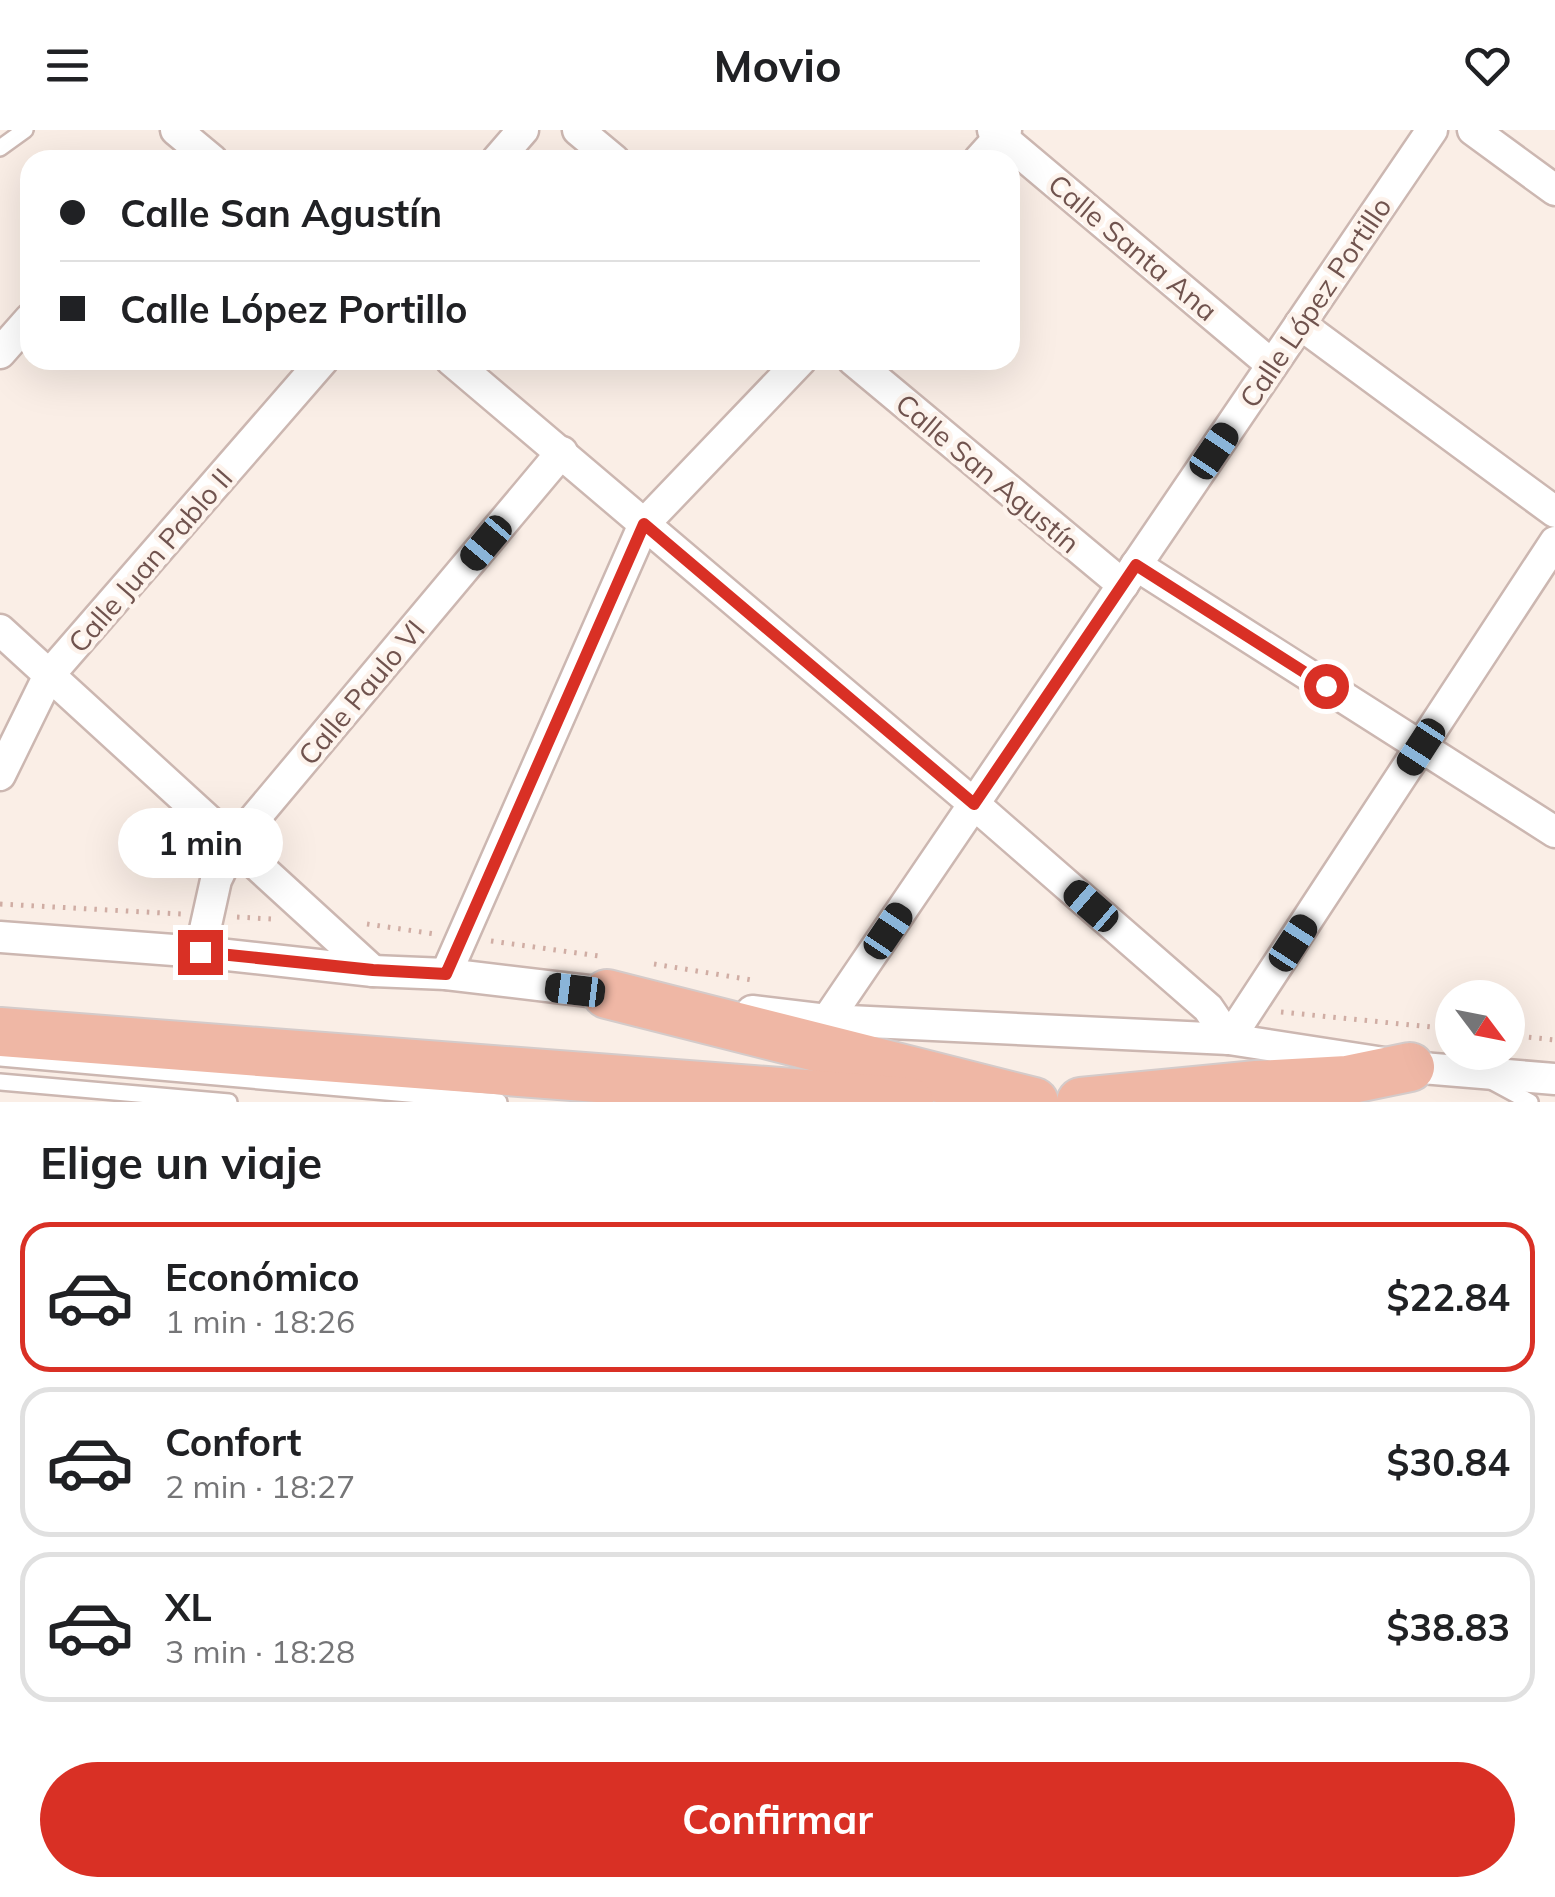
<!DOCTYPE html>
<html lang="es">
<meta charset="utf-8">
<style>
body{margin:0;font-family:Mulish,sans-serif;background:#f6f6f6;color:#202124;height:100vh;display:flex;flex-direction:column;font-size:38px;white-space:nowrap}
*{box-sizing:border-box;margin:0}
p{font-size:32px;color:#757577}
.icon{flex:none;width:55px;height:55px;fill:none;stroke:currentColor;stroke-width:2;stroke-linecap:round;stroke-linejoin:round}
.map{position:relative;height:972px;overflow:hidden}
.details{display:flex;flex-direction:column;background:#fff;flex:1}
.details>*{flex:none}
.top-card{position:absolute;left:20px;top:20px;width:1000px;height:220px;border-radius:30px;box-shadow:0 10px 40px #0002;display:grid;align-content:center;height:220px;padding:0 40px;background:#fff}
.needle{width:65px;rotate:122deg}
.tools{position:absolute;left:1435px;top:850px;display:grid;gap:20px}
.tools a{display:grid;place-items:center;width:90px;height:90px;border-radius:50%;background:#fff;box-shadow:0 10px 40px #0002;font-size:50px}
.end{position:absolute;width:45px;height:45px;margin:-22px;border:12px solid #d93025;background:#fff;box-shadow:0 0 0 5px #fff}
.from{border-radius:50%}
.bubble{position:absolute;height:70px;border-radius:35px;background:#fff;box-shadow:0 10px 40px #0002;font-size:32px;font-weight:700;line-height:70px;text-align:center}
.car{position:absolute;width:30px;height:60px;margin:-30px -15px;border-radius:12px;box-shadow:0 0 8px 2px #0007;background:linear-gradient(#222 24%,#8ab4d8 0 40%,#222 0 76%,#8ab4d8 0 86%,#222 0)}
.top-card b{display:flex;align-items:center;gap:35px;height:95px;font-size:38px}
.top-card b+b{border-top:2px solid #e0e0e0}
.top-card i{width:25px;height:25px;background:#202124}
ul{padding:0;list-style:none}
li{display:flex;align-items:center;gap:30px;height:150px;margin:0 20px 15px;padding:0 20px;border:5px solid #e0e0e0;border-radius:30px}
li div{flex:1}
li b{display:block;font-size:38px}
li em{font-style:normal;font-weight:700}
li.current{border-color:#d93025}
li>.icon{width:90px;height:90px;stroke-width:1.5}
h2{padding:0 40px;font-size:45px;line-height:120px}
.cta{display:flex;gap:20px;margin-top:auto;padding:20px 40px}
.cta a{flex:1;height:115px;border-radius:60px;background:#d93025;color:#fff;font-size:40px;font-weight:700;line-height:115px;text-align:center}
header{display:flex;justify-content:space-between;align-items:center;height:130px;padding:0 40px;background:#fff;font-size:45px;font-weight:700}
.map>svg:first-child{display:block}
</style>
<header><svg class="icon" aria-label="menu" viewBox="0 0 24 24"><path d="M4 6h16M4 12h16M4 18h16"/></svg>Movio<svg class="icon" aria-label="heart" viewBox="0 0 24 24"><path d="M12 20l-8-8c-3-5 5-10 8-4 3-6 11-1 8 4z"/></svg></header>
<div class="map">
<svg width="1555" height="972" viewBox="0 0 1555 972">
<rect width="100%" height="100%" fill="#faeee6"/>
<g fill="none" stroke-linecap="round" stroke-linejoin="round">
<g stroke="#ccb7b1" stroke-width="20">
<g id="service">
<path d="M0,18L25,0"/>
<path d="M0,928L499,972"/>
<path d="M1489,950L1530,972"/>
<path d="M0,952L229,972"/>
</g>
</g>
<g stroke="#ccb7b1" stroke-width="35">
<g id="minor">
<path d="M176,0L212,30"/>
<path d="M578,0L614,30"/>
<path d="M993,0L1272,235"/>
<path d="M1473,0L1555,60"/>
<path d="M497,30L523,0"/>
<path d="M979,30L1006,0"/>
<path d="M1300,194L1555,382"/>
<path d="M0,223L30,189"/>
<path d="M451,230L974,674L1208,878L1229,909L1555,412"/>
<path d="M853,230L1123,455"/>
<path d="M1136,435L1555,702"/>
<path d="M0,500L373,841"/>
<path d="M0,645L49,545L323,230"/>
<path d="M0,807L200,822L373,841L446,844L622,865"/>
<path d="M200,822L216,750L234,713L562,322"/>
<path d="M446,844L644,394L801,230"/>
<path d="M752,881L827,890L1229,909L1410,937L1555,949"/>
<path d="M827,890L1432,0"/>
</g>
</g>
<g stroke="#d4cbca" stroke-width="52">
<g id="trunk">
<path d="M607,864L1034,972"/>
<path d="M0,902L909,972"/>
<path d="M1081,972L1257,955L1347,950L1410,937"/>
</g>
</g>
<g stroke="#d0ada4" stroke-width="5" stroke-dasharray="2.5 8" stroke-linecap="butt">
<path d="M0,774L181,784"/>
<path d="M237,787L271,789"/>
<path d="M367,794L435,804"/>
<path d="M491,811L599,826"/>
<path d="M654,834L752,850"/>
<path d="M1281,882L1452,899"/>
<path d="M1508,905L1555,910"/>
</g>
<use href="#service" stroke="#fff" stroke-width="15"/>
<use href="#minor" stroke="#fff" stroke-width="30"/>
<use href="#trunk" stroke="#efb7a5" stroke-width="48"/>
</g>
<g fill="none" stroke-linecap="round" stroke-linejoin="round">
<path stroke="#d93025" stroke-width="12" d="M200,822L373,840L446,844L644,394L974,674L1136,435L1326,556"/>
</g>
<g text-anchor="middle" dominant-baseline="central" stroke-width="9" stroke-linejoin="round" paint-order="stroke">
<g font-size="28" fill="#70534e" stroke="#fdf3ec">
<text transform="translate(1133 117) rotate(40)">Calle Santa Ana</text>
<text transform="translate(1315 172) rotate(-56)">Calle López Portillo</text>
<text transform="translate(988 343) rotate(40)">Calle San Agustín</text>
<text transform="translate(150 430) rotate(-49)">Calle Juan Pablo II</text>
<text transform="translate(361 562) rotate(-50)">Calle Paulo VI</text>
</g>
</g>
</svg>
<div class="tools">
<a><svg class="needle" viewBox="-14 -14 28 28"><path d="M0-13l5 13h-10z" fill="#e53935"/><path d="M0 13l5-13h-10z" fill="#757577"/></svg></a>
</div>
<i class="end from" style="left:1326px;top:556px"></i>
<i class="end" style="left:200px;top:822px"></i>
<div class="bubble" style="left:118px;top:678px;width:165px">1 min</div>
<i class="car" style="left:1214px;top:321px;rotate:34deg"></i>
<i class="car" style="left:486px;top:413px;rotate:220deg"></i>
<i class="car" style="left:1421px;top:617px;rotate:213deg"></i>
<i class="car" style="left:1091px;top:776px;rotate:311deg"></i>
<i class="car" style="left:888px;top:801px;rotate:34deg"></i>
<i class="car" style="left:1293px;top:813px;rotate:33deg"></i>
<i class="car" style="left:575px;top:860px;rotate:277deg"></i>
<div class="top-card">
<b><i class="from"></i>Calle San Agustín</b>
<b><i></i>Calle López Portillo</b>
</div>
</div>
<section class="details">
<h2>Elige un viaje</h2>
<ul>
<li class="current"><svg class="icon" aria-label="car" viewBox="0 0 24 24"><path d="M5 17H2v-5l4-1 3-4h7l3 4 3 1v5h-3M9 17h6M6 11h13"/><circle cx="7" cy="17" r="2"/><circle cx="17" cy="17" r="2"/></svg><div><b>Económico</b><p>1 min · 18:26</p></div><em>$22.84</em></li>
<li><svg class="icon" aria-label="car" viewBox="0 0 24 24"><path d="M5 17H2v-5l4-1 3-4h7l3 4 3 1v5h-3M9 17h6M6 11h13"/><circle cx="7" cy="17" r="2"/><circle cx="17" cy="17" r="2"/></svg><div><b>Confort</b><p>2 min · 18:27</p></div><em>$30.84</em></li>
<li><svg class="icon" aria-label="car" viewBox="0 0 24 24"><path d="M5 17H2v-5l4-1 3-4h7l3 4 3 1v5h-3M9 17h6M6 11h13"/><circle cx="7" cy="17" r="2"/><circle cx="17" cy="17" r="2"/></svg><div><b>XL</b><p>3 min · 18:28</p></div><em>$38.83</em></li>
</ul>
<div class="cta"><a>Confirmar</a></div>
</section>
